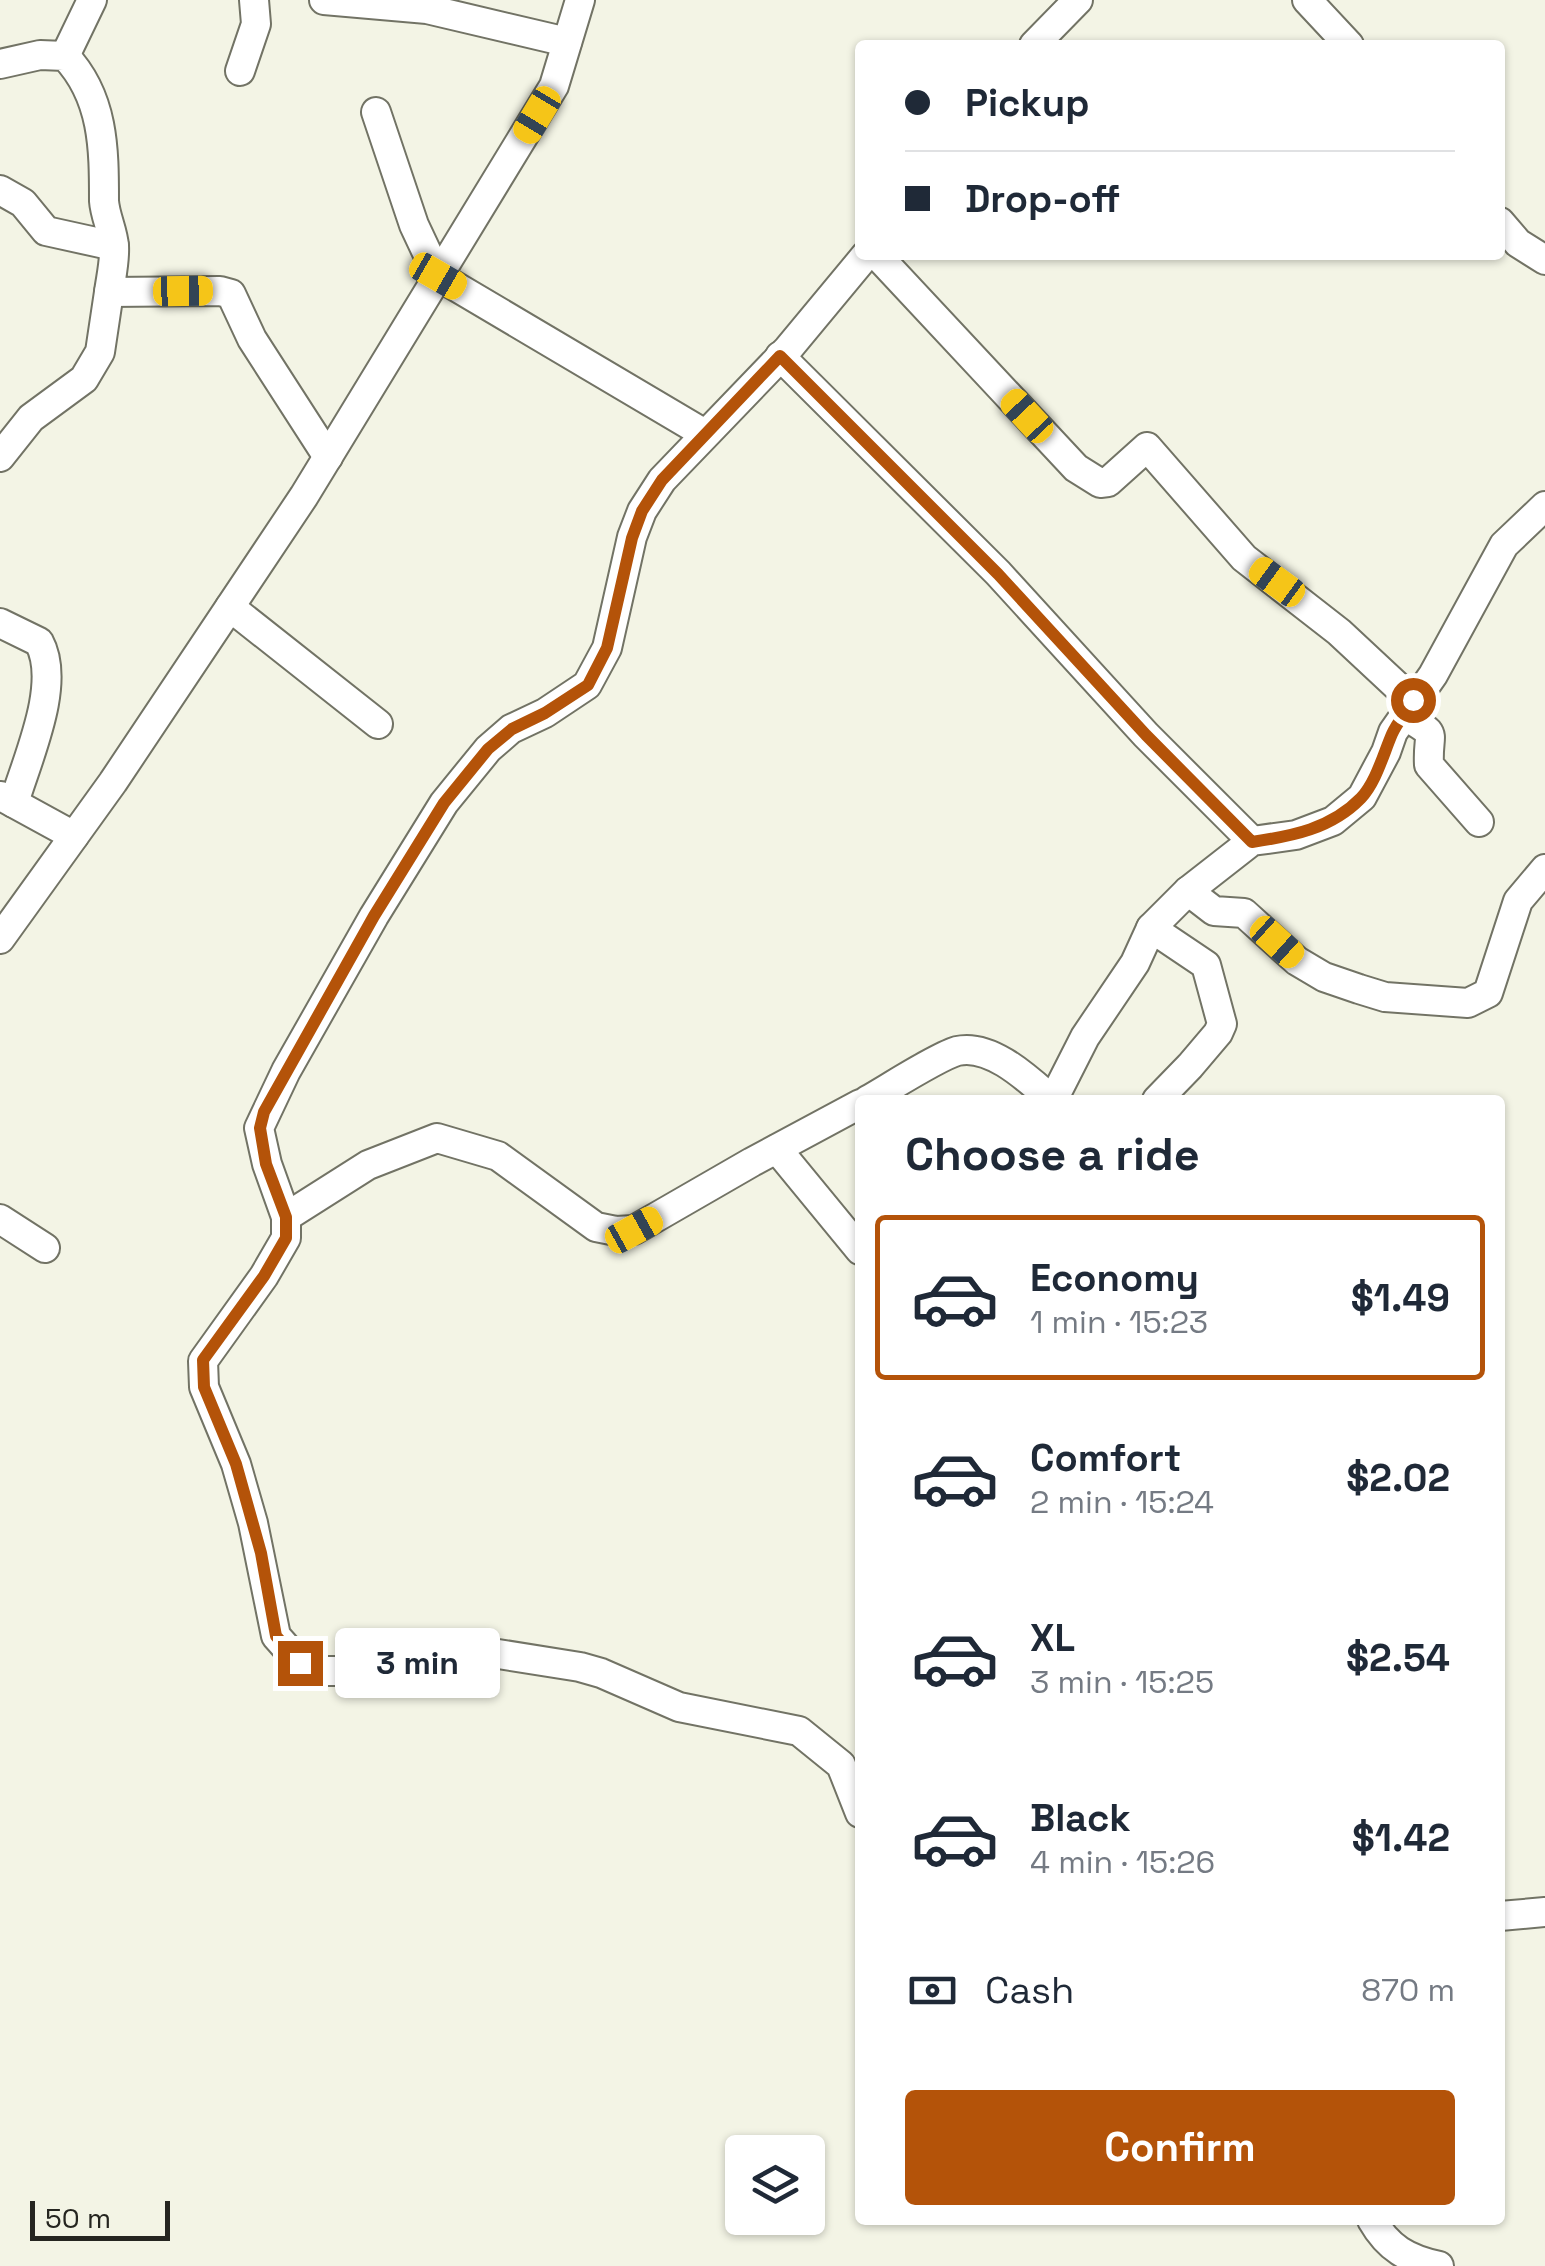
<!DOCTYPE html>
<meta charset="utf-8">
<style>
body{margin:0;font-family:"Space Grotesk",sans-serif;background:#f2f2f3;color:#1f2937;height:100vh;display:flex;flex-direction:column;font-size:38px;white-space:nowrap}
*{box-sizing:border-box;margin:0}
p{font-size:32px;color:#747a83}
.icon{flex:none;width:55px;height:55px;fill:none;stroke:currentColor;stroke-width:2;stroke-linecap:round;stroke-linejoin:round}
.map{position:relative;flex:1;overflow:hidden}
.panel{position:absolute;left:855px;top:1095px;width:650px;height:1130px;display:flex;flex-direction:column;background:#fff;border-radius:10px;box-shadow:0 2px 8px #0004}
.panel>*{flex:none}
.banner{position:absolute;left:855px;top:40px;width:650px;height:220px;border-radius:10px;box-shadow:0 2px 8px #0004;display:grid;align-content:center;height:220px;padding:0 50px;background:#fff}
.fabs{position:absolute;left:725px;top:2135px;display:grid;gap:20px}
.fabs a{display:grid;place-items:center;width:100px;height:100px;border-radius:10px;background:#fff;box-shadow:0 2px 8px #0004;font-size:50px}
.scale{position:absolute;left:30px;bottom:25px;width:140px;box-sizing:border-box;padding-left:10px;border:5px solid #252520;border-top:0;font-size:28px;line-height:35px;white-space:nowrap;color:#252520;-webkit-text-stroke:8px #f3f4e5;paint-order:stroke}
.end{position:absolute;width:45px;height:45px;margin:-22px;border:12px solid #b45309;background:#fff;box-shadow:0 0 0 5px #fff}
.from{border-radius:50%}
.bubble{position:absolute;height:70px;border-radius:10px;background:#fff;box-shadow:0 2px 8px #0004;font-size:32px;font-weight:700;line-height:70px;text-align:center}
.car{position:absolute;width:30px;height:60px;margin:-30px -15px;border-radius:12px;box-shadow:0 0 8px 2px #0007;background:linear-gradient(#f5c518 24%,#345 0 40%,#f5c518 0 76%,#345 0 86%,#f5c518 0)}
.banner b{display:flex;align-items:center;gap:35px;height:95px;font-size:38px}
.banner b+b{border-top:2px solid #e0e1e3}
.banner i{width:25px;height:25px;background:#1f2937}
ul{padding:0;list-style:none}
li{display:flex;align-items:center;gap:30px;height:165px;margin:0 20px 15px;padding:0 30px;border:5px solid transparent;border-radius:10px}
li div{flex:1}
li b{display:block;font-size:38px}
li em{font-style:normal;font-weight:700}
li.active{border-color:#b45309}
li>.icon{width:90px;height:90px;stroke-width:1.5}
h2{padding:0 50px;font-size:45px;line-height:120px}
.pay{display:flex;align-items:center;gap:25px;height:110px;padding:0 50px;font-size:38px}
.pay p{margin-inline-start:auto}
.action{display:flex;gap:20px;margin-top:auto;padding:20px 50px}
.action a{flex:1;height:115px;border-radius:10px;background:#b45309;color:#fff;font-size:40px;font-weight:700;line-height:115px;text-align:center}
.map>svg:first-child{display:block}
</style>
<div class="map">
<svg width="1545" height="2266" viewBox="0 0 1545 2266">
<rect width="100%" height="100%" fill="#f3f4e5"/>
<g fill="none" stroke-linecap="round" stroke-linejoin="round">
<g stroke="#727365" stroke-width="32">
<g id="minor">
<path d="M324,0L427,9L567,42"/>
<path d="M1307,0L1349,45"/>
<path d="M1034,45L1078,0"/>
<path d="M65,56L92,0"/>
<path d="M0,64L40,55L65,56C104,97 104,149 104,201C105,216 113,231 114,246C115,261 111,277 109,292L220,291L231,294L252,339L328,457"/>
<path d="M240,71L256,24L254,0"/>
<path d="M376,112L414,225L438,276L705,434"/>
<path d="M0,190L23,203L46,231L114,246"/>
<path d="M1500,222L1518,243L1545,260"/>
<path d="M877,255L1076,468L1100,483L1108,482L1147,447L1244,558L1339,632L1413,701"/>
<path d="M780,356L998,573L1146,735L1252,841"/>
<path d="M0,457L31,418L84,379L100,352L109,292"/>
<path d="M230,607L378,724"/>
<path d="M0,623L39,642C62,684 27,759 14,803"/>
<path d="M1404,715C1441,738 1427,728 1429,765L1479,822"/>
<path d="M1,796L74,836"/>
<path d="M1188,891L1214,911L1244,913L1297,961L1324,977L1359,989L1385,997L1468,1003L1488,993L1518,901L1545,869"/>
<path d="M1151,928L1206,965L1222,1024L1218,1033L1190,1066L1157,1100"/>
<path d="M0,939L113,782L304,496L554,86L580,0"/>
<path d="M868,1100C889,1088 937,1057 957,1051C991,1043 1029,1080 1052,1100"/>
<path d="M1053,1100L1085,1037L1135,963L1151,928L1188,891L1252,841L1296,835L1333,821L1362,797L1386,752L1393,732L1433,675L1504,545L1545,506"/>
<path d="M777,1149L860,1250"/>
<path d="M286,1217L368,1165L437,1138L498,1156L596,1227L616,1231L634,1230L752,1162L860,1104"/>
<path d="M0,1219L45,1248"/>
<path d="M860,1813L841,1765L799,1731L679,1707L601,1673L580,1667L454,1647L399,1657L354,1671H320L300,1663L276,1636L253,1523L236,1464L204,1387L203,1361L264,1276L286,1238V1217L267,1164L259,1128L286,1071L374,916L444,803L488,749L511,729L545,713L587,685L607,648L632,537L642,511L662,480L788,349L866,255"/>
<path d="M1500,1916L1545,1912"/>
<path d="M1372,2220C1388,2248 1407,2259 1439,2266"/>
</g>
</g>
<use href="#minor" stroke="#fff" stroke-width="28"/>
</g>
<g fill="none" stroke-linecap="round" stroke-linejoin="round">
<path stroke="#b45309" stroke-width="12" d="M300,1663L276,1636L261,1553L236,1464L204,1387L203,1360L264,1276L286,1238V1217L266,1164L260,1128L264,1112L374,916L444,803L488,749L512,729L545,713L588,685L607,648L632,538L642,511L662,480L780,356L998,574L1146,735L1252,842C1292,836 1331,829 1361,798C1376,782 1383,755 1392,734C1397,723 1406,712 1413,700"/>
</g>
</svg>
<div class="fabs">
<a><svg class="icon" aria-label="layers" viewBox="0 0 24 24"><path d="M12 4l9 5-9 5-9-5zM3 14l9 5 9-5"/></svg></a>
</div>
<div class="scale">50 m</div>
<i class="end from" style="left:1413px;top:700px"></i>
<i class="end" style="left:300px;top:1663px"></i>
<div class="bubble" style="left:335px;top:1628px;width:165px">3 min</div>
<i class="car" style="left:537px;top:115px;rotate:211deg"></i>
<i class="car" style="left:438px;top:276px;rotate:120deg"></i>
<i class="car" style="left:183px;top:291px;rotate:89deg"></i>
<i class="car" style="left:1027px;top:416px;rotate:317deg"></i>
<i class="car" style="left:1277px;top:582px;rotate:306deg"></i>
<i class="car" style="left:1277px;top:942px;rotate:132deg"></i>
<i class="car" style="left:634px;top:1230px;rotate:61deg"></i>
<div class="banner">
<b><i class="from"></i>Pickup</b>
<b><i></i>Drop-off</b>
</div>
<section class="panel">
<h2>Choose a ride</h2>
<ul>
<li class="active"><svg class="icon" aria-label="car" viewBox="0 0 24 24"><path d="M5 17H2v-5l4-1 3-4h7l3 4 3 1v5h-3M9 17h6M6 11h13"/><circle cx="7" cy="17" r="2"/><circle cx="17" cy="17" r="2"/></svg><div><b>Economy</b><p>1 min · 15:23</p></div><em>$1.49</em></li>
<li><svg class="icon" aria-label="car" viewBox="0 0 24 24"><path d="M5 17H2v-5l4-1 3-4h7l3 4 3 1v5h-3M9 17h6M6 11h13"/><circle cx="7" cy="17" r="2"/><circle cx="17" cy="17" r="2"/></svg><div><b>Comfort</b><p>2 min · 15:24</p></div><em>$2.02</em></li>
<li><svg class="icon" aria-label="car" viewBox="0 0 24 24"><path d="M5 17H2v-5l4-1 3-4h7l3 4 3 1v5h-3M9 17h6M6 11h13"/><circle cx="7" cy="17" r="2"/><circle cx="17" cy="17" r="2"/></svg><div><b>XL</b><p>3 min · 15:25</p></div><em>$2.54</em></li>
<li><svg class="icon" aria-label="car" viewBox="0 0 24 24"><path d="M5 17H2v-5l4-1 3-4h7l3 4 3 1v5h-3M9 17h6M6 11h13"/><circle cx="7" cy="17" r="2"/><circle cx="17" cy="17" r="2"/></svg><div><b>Black</b><p>4 min · 15:26</p></div><em>$1.42</em></li>
</ul>
<div class="pay"><svg class="icon" aria-label="cash" viewBox="0 0 24 24"><path d="M3 7h18v10H3z"/><circle cx="12" cy="12" r="2"/></svg>Cash<p>870 m</p></div>
<div class="action"><a>Confirm</a></div>
</section>
</div>
